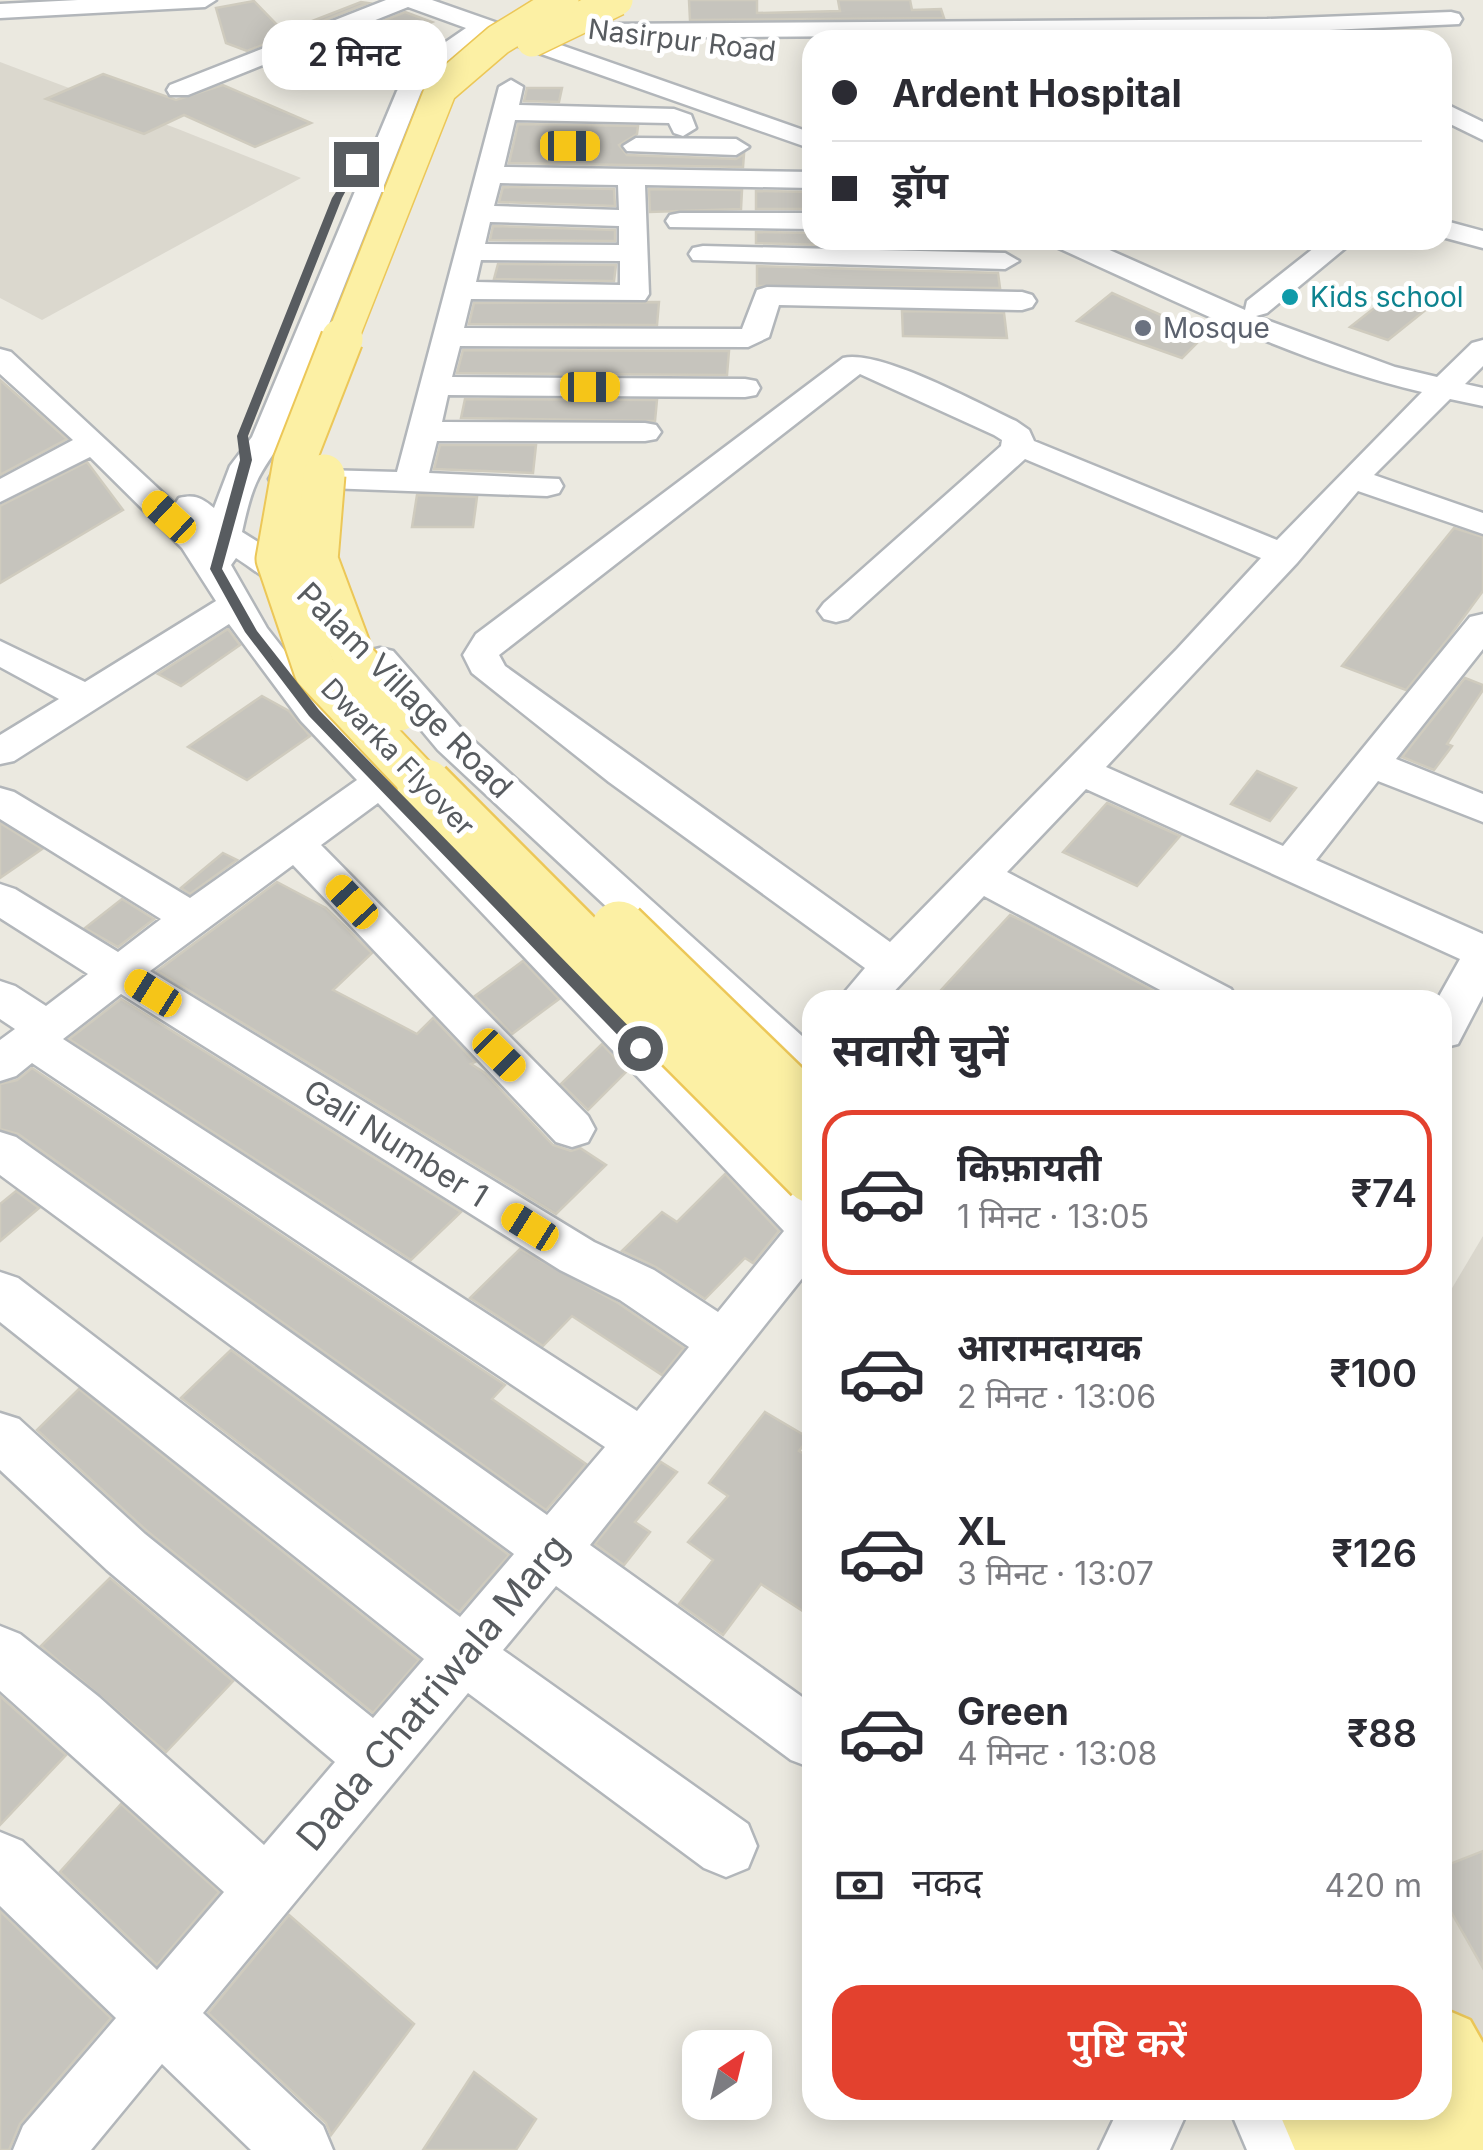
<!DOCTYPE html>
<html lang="hi">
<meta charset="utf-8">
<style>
body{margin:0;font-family:Inter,"Noto Sans Devanagari",sans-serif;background:#f2f2f3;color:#2b2b33;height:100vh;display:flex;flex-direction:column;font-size:38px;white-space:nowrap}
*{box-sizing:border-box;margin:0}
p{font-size:32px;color:#7c7c81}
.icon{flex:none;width:55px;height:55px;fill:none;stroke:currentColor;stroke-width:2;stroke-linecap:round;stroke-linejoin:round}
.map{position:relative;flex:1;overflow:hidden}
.panel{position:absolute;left:802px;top:990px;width:650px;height:1130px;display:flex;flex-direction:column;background:#fff;border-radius:30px;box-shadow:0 5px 25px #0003}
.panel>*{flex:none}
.top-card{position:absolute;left:802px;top:30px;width:650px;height:220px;border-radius:30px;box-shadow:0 5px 25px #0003;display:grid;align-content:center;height:220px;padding:0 30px;background:#fff}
.needle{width:65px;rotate:35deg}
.buttons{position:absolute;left:682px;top:2030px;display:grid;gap:20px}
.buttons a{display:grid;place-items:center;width:90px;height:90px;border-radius:20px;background:#fff;box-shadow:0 5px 25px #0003;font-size:50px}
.end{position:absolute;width:45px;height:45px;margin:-22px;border:12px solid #585c60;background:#fff;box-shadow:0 0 0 5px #fff}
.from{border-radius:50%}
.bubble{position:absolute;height:70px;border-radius:30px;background:#fff;box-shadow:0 5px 25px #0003;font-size:32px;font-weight:600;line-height:70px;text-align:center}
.car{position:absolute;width:30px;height:60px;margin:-30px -15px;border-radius:12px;box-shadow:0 0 8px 2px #0007;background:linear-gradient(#f5c518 24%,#345 0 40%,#f5c518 0 76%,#345 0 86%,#f5c518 0)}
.top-card b{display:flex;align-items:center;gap:35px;height:95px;font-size:38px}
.top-card b+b{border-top:2px solid #e1e1e2}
.top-card i{width:25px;height:25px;background:#2b2b33}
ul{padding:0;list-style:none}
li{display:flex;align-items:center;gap:30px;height:165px;margin:0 20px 15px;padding:0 10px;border:5px solid transparent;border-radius:30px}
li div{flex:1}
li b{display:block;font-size:38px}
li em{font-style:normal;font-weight:600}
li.on{border-color:#e3412e}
li>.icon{width:90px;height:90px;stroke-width:1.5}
h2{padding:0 30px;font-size:45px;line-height:120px}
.pay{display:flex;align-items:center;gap:25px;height:110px;padding:0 30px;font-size:38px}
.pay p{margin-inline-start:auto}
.cta{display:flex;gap:20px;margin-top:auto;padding:20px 30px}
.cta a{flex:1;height:115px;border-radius:30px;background:#e3412e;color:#fff;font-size:40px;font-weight:600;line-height:115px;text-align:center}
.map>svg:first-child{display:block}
</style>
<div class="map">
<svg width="1483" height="2150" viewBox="0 0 1483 2150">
<rect width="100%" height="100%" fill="#ebe9e0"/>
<g fill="#dbd8ce">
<path d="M0,62L178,129L301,178L42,320L0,298Z"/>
<path d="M1483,1236V2071L1443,1996L1442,1305Z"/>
</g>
<g fill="#c6c4bd" stroke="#cfcbbe" stroke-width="2.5">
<path d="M689,0H757V13L840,11L838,0H910L912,10L941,9L944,18L690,20Z"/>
<path d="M254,1L284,32L361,2L368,3L247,51L226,43L216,8Z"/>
<path d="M405,12L432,22L326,64L318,61L301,69L280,62Z"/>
<path d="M103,74L176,100L223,85L311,123L255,147L184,115L144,134L46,99Z"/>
<path d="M527,88H562L559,102L524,101Z"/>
<path d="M518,124L638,126L637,134L619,145L627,155L736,159L744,154L743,167L509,163Z"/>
<path d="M503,187L614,189L615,206L499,202Z"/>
<path d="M649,189L742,190L741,209L650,212Z"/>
<path d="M756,191L812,192V209H756Z"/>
<path d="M493,226L615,230V241L490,240Z"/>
<path d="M756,232L812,233V240H894V247L756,243Z"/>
<path d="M498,264L616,265L614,281L494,279Z"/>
<path d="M757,266L998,273L1000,288L757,286Z"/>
<path d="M1395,292L1433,304L1388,340L1350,327Z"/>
<path d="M1112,293L1205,335L1182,358L1077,321Z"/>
<path d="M659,302L657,325L469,324L474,303Z"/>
<path d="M902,311L1004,313L1007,338L903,336Z"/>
<path d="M463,350L729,351L727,375L457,373Z"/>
<path d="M0,380L67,439L0,475Z"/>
<path d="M465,399L657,400L655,421L461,418Z"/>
<path d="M440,445H536L533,473L434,469Z"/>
<path d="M87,462L123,510L0,583V506Z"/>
<path d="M417,495L477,497L473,527H412Z"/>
<path d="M1454,528L1483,537V591L1447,640L1406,690L1342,666Z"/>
<path d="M228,629L240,645L181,686L158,674Z"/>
<path d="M1465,678L1483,685V690L1447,744L1452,746L1434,770L1402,757Z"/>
<path d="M262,696L289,711L310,736L247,780L188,747Z"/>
<path d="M1257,771L1296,788L1270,821L1231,804Z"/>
<path d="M1107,803L1180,836L1137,886L1063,852Z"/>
<path d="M0,823L42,849L0,878Z"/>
<path d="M223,853L237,860L190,894L181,888Z"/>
<path d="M277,882L326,908L372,953L333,990L417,1034L433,1018L475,1062L471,1064L485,1073L553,1145L571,1151L580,1148L606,1165L556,1214L157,971Z"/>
<path d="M122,899L154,919L118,947L85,928Z"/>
<path d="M1010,915L1025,922L1171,1000H932Z"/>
<path d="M523,961L559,999L512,1034L475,996Z"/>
<path d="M121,999L461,1212L411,1260L69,1039Z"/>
<path d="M602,1044L627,1071L588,1110L561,1084Z"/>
<path d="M32,1068L505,1385L492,1399L586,1464L546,1510L18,1134L0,1129V1084L17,1080Z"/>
<path d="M725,1174L779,1231L753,1263L745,1258L705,1299L656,1267L622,1251L662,1212L677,1222Z"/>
<path d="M16,1191L39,1208L0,1241V1204Z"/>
<path d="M520,1249L618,1303L684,1348L662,1375L572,1316L543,1346L470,1298Z"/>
<path d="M231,1350L509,1555L459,1612L181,1398Z"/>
<path d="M79,1389L419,1660L373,1713L147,1531L37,1430Z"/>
<path d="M765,1412L809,1438L799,1451L812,1459V1617L761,1584L723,1635L679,1604L713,1560L688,1542L728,1496L709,1483Z"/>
<path d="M661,1462L677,1472L635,1522L650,1532L624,1565L595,1544Z"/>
<path d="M110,1578L233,1681L166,1752L41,1646Z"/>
<path d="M0,1696L66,1755L0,1825Z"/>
<path d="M121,1804L219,1892L157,1965L60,1872Z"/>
<path d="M1483,1851V1968L1442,1896V1867Z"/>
<path d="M0,1911L111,2018L20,2124L9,2150H0Z"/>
<path d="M289,1915L414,2024L331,2135L326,2123L208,2013Z"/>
<path d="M474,2072L536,2119L516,2150H423Z"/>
</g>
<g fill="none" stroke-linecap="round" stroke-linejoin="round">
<g stroke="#b2b6ba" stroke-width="5">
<g id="minor">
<path d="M78,0H216L205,7L0,18V4Z"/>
<path d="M386,0H432L812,133V149L487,35L437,69L421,92L283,440C256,478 252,486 242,532L318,579L323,586L318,593C289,601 260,573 236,558L231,565L267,628L327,705L812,1198V1266L590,1545L812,1704V1768L791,1760L556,1586L503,1650L748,1824L757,1846L748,1868L726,1877L704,1868L468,1693L203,2013L323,2126L333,2150H251L162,2064L91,2150H13L23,2126L116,2018L0,1906V1832L22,1841L157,1970L224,1892L0,1691V1626L20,1634L99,1697L264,1845L335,1762L107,1570L0,1470V1413L19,1419L145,1534L373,1718L424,1659L0,1322V1272L18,1278L460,1617L514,1554L0,1175V1132L16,1137L547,1515L605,1447L32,1063L16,1076L0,1081V1040L15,1029L0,1019V981L15,986L46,1006L88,974L0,918V884L15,889L118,952L161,919L0,819V788L14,792L190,898L357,780L301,721L229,624L14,761L0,764V735L59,699L0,667V641L85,682L216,601L182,548L90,457L0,502V479L73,440L0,374V349L11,352L175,504L179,498C195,494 202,498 214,508L230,466L252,437L397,91L421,59L466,28L408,7L188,95H170L167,90L170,85ZM378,803L784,1231L718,1312L654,1270L594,1242L150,971L293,865L556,1142L572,1147L588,1142L595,1129L588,1116L321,845ZM121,994L560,1270L620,1300L689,1347L637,1411L63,1039Z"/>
<path d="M1451,12L1459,14L1462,19L1459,24L1267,33L608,38L596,31L608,24L1267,19Z"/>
<path d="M511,80L523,87L519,105L674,109L691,115L696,128L683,136L674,133L669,123L515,120L504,167L812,172V188L645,185L649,294L645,300L471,299L464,328L742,329L757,290L767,287L1022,292L1032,295L1036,301L1032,307L1022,310L779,305L769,337L748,347L460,346L452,377L745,379L756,381L760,388L756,395L745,397L448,395L442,422L645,423L656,425L661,432L656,439L645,441H437L429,473L559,479L563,486L559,493L547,496L273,486L269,479L273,472L285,469L397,472L499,87ZM500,183L618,185L619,210L494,206ZM490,222L619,226V245L485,244ZM481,260L620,261V285L476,282Z"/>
<path d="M1442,102L1483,122V140L1442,120Z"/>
<path d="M636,138L736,139L749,147L736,155L627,151L623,146Z"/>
<path d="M680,213H812V229L670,227L666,221L670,215Z"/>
<path d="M1442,220L1483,231V248L1442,237Z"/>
<path d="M1050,240H1087L1245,310L1247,301L1324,240H1355L1267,313L1256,316L1395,367L1437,377L1472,343L1483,340V366L1465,384L1483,388V406L1450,399L1374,475L1483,513V534L1358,491L1297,563L1106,767L1283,846L1470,617L1483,614V649L1396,759L1483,794V822L1378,781L1316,860L1483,934V996L1458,1044L1442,1048V1000H1437L1460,959L1086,789L1007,872L1231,989L1238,1000H1179L984,896L886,1000H838L865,968L609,782L472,673L463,655L476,634L843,358C880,349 979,404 1016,421L1029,430L1034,441L1277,540L1422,392C1294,362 1174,300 1054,246ZM860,374L994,435L1002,440L1001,446L824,603L818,611L824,619L836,622L848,619L1025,459L1261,558L1177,649L890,942L505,666L499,655Z"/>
<path d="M703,246L1005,253L1019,261L1005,269L693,260L689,254L693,248Z"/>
<path d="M380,648L393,651L464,732L812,1045V1088L796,1083L438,750L362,659L367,651Z"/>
<path d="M1118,2110H1188L1170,2150H1099Z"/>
<path d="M1230,2110H1297L1315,2150H1247Z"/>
</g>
</g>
<g stroke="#ecc758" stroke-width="5">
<path id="major" d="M1442,2008L1470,2020L1483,2043V2150H1295L1278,2110H1442Z"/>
</g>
<use href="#minor" fill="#fff" fill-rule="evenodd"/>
<use href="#major" fill="#fcf0a4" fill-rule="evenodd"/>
<g stroke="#ecc758" stroke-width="34" stroke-linecap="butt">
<g id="major-bridge-far2">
<path d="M532,41L617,0"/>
<path d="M341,342L441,89L498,40L563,0"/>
</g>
</g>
<g stroke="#ecc758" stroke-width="45" stroke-linecap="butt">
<g id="major-bridge-far1">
<path d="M342,339L294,462L277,559L315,671L427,789"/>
<path d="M324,475L317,560L354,659L399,710"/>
</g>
</g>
<g stroke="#ecc758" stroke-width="60" stroke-linecap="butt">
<g id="major-bridge">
<path d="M425,787L812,1175"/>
<path d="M619,929L812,1116"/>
</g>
</g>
<use href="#major-bridge-far2" stroke="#fcf0a4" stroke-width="31"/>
<use href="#major-bridge-far1" stroke="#fcf0a4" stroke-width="41"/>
<use href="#major-bridge" stroke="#fcf0a4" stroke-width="55"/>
</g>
<path fill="#585c60" d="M356,161L360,164L342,198L248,436L252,460L222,569L257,631L319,710L646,1044V1053H635L309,716L245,632L210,569L240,460L237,436L332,198Z"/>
<circle fill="#0f9aa8" stroke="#fff" stroke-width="4" cx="1290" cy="297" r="10"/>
<circle fill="#6b7280" stroke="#fff" stroke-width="4" cx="1143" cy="328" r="10"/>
<g text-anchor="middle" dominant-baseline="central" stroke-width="10" stroke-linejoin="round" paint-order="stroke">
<g font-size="28" fill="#585c60" stroke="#fff">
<text transform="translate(682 40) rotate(7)">Nasirpur Road</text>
<text transform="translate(398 757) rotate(46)">Dwarka Flyover</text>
</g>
<g font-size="28" fill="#0d838f" stroke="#fff" text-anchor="start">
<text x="1310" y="297">Kids school</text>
</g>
<g font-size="28" fill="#5b616d" stroke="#fff" text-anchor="start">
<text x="1163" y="328">Mosque</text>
</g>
<g font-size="32" fill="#585c60" stroke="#fff">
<text transform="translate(405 690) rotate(45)">Palam Village Road</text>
<text transform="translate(396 1143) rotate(32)">Gali Number 1</text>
</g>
<g font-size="38" fill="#585c60" stroke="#fff">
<text transform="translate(432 1692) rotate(-50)">Dada Chatriwala Marg</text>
</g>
</g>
</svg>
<div class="buttons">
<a><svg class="needle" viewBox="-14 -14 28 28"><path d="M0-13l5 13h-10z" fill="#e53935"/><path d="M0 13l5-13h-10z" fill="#7c7c81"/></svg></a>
</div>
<i class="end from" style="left:640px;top:1048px"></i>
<i class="end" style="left:356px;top:164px"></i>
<div class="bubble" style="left:262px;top:20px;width:185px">2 मिनट</div>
<i class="car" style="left:570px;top:146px;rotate:90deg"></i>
<i class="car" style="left:590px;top:387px;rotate:90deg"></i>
<i class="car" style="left:169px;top:517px;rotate:313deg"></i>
<i class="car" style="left:352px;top:902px;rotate:317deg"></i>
<i class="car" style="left:153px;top:993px;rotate:302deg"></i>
<i class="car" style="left:499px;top:1055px;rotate:135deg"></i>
<i class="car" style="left:530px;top:1227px;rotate:302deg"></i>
<div class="top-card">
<b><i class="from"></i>Ardent Hospital</b>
<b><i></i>ड्रॉप</b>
</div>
<section class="panel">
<h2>सवारी चुनें</h2>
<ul>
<li class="on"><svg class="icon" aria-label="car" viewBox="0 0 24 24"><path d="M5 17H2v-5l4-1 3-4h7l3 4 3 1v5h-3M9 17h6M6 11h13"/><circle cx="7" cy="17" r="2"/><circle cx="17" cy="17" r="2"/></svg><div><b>किफ़ायती</b><p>1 मिनट · 13:05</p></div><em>₹74</em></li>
<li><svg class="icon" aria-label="car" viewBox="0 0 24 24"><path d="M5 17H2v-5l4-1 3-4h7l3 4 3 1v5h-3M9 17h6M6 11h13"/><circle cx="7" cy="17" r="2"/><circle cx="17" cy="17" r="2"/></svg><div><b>आरामदायक</b><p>2 मिनट · 13:06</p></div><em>₹100</em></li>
<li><svg class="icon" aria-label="car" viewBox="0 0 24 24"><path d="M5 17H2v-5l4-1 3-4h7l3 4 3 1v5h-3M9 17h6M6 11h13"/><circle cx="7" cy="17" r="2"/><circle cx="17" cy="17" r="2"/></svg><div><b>XL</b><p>3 मिनट · 13:07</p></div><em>₹126</em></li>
<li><svg class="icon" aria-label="car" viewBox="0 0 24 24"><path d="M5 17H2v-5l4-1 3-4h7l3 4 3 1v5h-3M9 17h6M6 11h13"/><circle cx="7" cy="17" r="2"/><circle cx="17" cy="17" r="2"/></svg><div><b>Green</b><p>4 मिनट · 13:08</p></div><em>₹88</em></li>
</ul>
<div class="pay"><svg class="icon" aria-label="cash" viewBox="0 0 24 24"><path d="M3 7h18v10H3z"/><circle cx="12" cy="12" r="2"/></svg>नकद<p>420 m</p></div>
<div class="cta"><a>पुष्टि करें</a></div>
</section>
</div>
